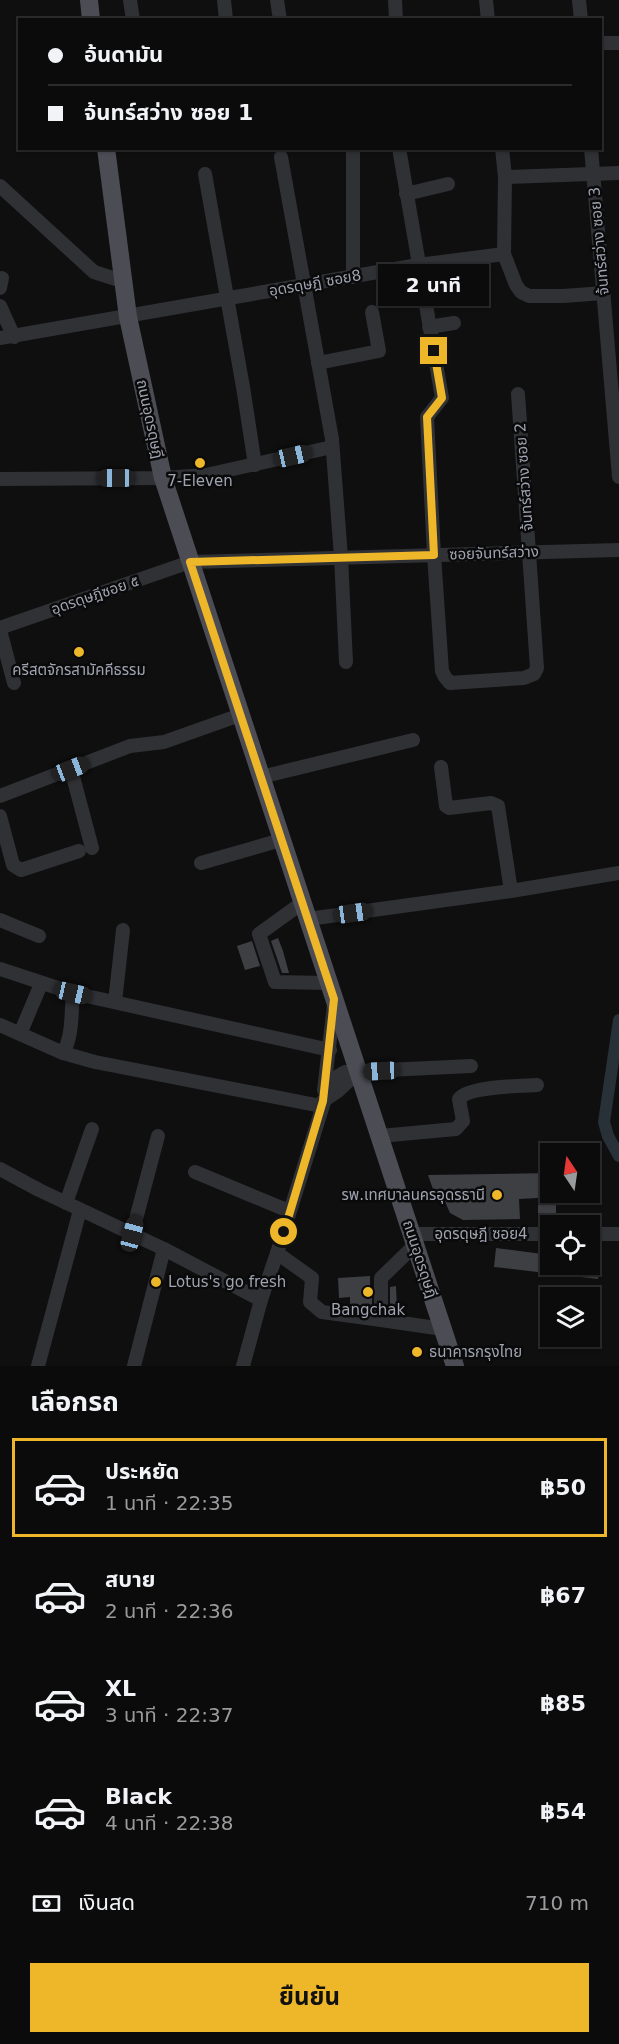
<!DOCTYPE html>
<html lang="th">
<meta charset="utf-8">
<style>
body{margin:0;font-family:"DejaVu Sans","Noto Sans Thai",sans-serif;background:#141415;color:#f1f3f6;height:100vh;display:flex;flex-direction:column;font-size:22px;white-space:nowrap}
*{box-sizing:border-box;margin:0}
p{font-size:20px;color:#9a9b9d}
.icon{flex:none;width:33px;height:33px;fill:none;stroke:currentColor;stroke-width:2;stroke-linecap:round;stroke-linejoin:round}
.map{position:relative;height:1366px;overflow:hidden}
.sheet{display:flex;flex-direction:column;background:#0b0b0c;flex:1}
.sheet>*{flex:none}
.guide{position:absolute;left:18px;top:18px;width:584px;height:132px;border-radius:0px;box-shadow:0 2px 4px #0004,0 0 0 2px #2b2b2d;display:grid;align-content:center;height:132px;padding:0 30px;background:#0b0b0c}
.needle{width:39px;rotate:347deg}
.controls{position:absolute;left:540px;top:1143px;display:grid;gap:12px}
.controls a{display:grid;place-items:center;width:60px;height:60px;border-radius:0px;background:#0b0b0c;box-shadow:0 2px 4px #0004,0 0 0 2px #2b2b2d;font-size:30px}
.end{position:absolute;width:27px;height:27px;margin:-14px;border:8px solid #eeb629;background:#111;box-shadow:0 0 0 3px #111}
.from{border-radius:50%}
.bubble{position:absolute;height:42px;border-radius:0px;background:#0b0b0c;box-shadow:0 2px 4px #0004,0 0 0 2px #2b2b2d;font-size:20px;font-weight:700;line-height:42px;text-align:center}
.car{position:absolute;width:18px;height:36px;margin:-18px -9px;border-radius:8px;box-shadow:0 0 4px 2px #0007;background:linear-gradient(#222 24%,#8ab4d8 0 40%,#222 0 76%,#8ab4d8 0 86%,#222 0)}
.guide b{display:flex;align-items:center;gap:21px;height:57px;font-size:22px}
.guide b+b{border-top:2px solid #2b2b2d}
.guide i{width:15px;height:15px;background:#f1f3f6}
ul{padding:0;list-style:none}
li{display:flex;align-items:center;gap:18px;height:99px;margin:0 12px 9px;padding:0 18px;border:3px solid transparent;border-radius:0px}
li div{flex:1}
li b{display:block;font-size:22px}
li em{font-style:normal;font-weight:700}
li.selected{border-color:#eeb629}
li>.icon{width:54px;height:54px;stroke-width:1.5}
h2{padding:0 30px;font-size:27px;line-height:72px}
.pay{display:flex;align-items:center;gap:15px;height:66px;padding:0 30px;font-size:22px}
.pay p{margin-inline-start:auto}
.primary-button{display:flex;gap:12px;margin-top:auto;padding:12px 30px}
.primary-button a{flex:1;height:69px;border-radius:0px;background:#eeb629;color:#111;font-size:24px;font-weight:700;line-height:69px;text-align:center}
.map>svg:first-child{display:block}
</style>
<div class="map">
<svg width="619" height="1366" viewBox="0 0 619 1366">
<rect width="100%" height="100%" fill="#0f0f10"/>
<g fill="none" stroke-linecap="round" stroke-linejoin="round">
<path stroke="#293138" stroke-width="12" d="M619,1020L604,1122L608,1136L619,1156"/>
</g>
<g fill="#3e3f43">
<path d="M278,938L283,951L289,973H282L271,941Z"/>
<path d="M252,941L260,966L245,970L237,946Z"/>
<path d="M550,1173V1192H556V1213L538,1214V1198L519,1199L520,1219L463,1220L450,1213L443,1197L434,1192L428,1175Z"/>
<path d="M496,1248L550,1255V1264H590V1259L600,1260L598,1279L494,1267Z"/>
<path d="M370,1276V1288H372V1310L350,1307V1297L339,1298L338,1278Z"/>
<path d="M396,1286L397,1308L390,1309V1287Z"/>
</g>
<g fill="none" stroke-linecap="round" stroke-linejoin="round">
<g stroke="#303135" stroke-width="14">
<path d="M130,0L133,20"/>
<path d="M224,0L226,20"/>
<path d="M277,0L280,20"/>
<path d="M395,0L396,20"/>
<path d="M486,0L488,20"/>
<path d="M579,0L581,20"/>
<path d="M600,43H619"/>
<path d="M353,148V277"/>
<path d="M399,148L442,398L427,417L434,555L442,671L445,677L450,683L524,678L534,674L537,668L518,394"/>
<path d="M502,148L505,177L504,254L516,285L521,292L529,296H563L604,293"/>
<path d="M591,148L619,477"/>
<path d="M281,157L332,439L341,557L346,662"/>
<path d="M205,174L243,387L255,465"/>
<path d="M505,177L619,173"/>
<path d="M0,186L94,272L122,281"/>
<path d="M406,194L448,184"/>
<path d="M0,288L2,278"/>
<path d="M0,306L14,337"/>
<path d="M429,327L454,323"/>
<path d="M0,338L418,265L504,254"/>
<path d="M318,363L379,351L372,312"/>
<path d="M0,479L163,478L206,475L332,447"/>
<path d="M0,628L190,562L619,550"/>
<path d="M0,630L14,683"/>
<path d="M441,767L446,806L449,808L491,803L498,806L511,891"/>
<path d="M71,769L92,848"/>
<path d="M261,777L413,740"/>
<path d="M0,796L130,746L164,742L240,715"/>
<path d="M0,816L13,865L21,870L79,851"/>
<path d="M201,863L281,840"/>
<path d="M302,903L259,934L275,982L329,983"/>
<path d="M308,919L511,891L619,873"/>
<path d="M0,920L39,936"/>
<path d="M0,969L73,993L330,1050"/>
<path d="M115,1002L123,930"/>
<path d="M0,1025L63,1053L95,1062L321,1106"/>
<path d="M20,1034L41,984"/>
<path d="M63,1053C73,1036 71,1013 73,993"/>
<path d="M324,1090L334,1005"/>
<path d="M323,1101L338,1091L358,1072"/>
<path d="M380,1136L456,1129L463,1121L459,1099C468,1086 521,1086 537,1085"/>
<path d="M0,1169L39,1190L164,1249L261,1300"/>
<path d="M195,1172L289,1211"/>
<path d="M66,1203L92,1129"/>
<path d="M132,1234L158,1136"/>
<path d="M412,1234H550"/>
<path d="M590,1234H619"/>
<path d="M415,1245L381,1278V1320L443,1329"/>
<path d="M277,1253L312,1278L310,1302L322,1312L381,1320"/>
<path d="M38,1366L80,1210"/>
<path d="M134,1366L164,1249"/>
<path d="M243,1366L261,1300L277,1253L329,1086L338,1076L345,1072L471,1066"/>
</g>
<g stroke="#4c4d54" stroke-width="18">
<path d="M89,0L91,20"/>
<path d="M106,148L128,317L163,478L455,1366"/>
</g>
</g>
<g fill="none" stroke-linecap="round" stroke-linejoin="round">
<path stroke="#eeb629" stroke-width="8" d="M284,1232L323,1101L334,999L190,562L434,555L427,417L442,398L434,351"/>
</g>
<g fill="#eeb629" stroke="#0a0a0b" stroke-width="2">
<circle cx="200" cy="463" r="6"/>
<circle cx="79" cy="652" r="6"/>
<circle cx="497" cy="1195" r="6"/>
<circle cx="156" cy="1282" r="6"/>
<circle cx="368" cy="1292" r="6"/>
<circle cx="417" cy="1352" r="6"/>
</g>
<g text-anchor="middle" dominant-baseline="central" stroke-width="5" stroke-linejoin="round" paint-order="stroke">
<g font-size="15" fill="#a0a4b1" stroke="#0a0a0b">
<text transform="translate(599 241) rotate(-95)">จ้นทร์สว่าง ซอย 3</text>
<text transform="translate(315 283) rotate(-10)">อุดรดุษฎี ซอย8</text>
<text transform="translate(150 419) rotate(78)">ถนนอุดรดุษฎี</text>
<text transform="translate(524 477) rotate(-94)">จ้นทร์สว่าง ซอย 2</text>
<text transform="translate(494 553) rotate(-2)">ซอยจันทร์สว่าง</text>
<text transform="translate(95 595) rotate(-19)">อุดรดุษฎีซอย ๕</text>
<text x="481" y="1234">อุดรดุษฎี ซอย4</text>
<text transform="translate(420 1259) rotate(72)">ถนนอุดรดุษฎี</text>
</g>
<g font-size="15" fill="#a0a4b1" stroke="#0a0a0b">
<text x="200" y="481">7-Eleven</text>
<text x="79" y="670">ครีสตจักรสามัคคีธรรม</text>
<text x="485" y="1195" text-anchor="end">รพ.เทศบาลนครอุดรธานี</text>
<text x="168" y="1282" text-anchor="start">Lotus's go fresh</text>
<text x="368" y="1310">Bangchak</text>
<text x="429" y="1352" text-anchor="start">ธนาคารกรุงไทย</text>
</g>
</g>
</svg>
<div class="controls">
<a><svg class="needle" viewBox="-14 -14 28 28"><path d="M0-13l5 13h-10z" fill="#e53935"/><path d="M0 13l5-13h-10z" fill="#9a9b9d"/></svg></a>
<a><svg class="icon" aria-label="locate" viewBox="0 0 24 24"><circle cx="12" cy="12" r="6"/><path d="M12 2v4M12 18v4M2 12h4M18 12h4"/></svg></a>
<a><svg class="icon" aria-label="layers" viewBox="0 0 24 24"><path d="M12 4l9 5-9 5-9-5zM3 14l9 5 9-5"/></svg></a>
</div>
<i class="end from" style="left:284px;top:1232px"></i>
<i class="end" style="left:434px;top:351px"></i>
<div class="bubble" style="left:378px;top:264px;width:111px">2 นาที</div>
<i class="car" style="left:293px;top:456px;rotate:77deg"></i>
<i class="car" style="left:116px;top:478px;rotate:270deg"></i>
<i class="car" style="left:71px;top:769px;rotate:69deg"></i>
<i class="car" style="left:353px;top:913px;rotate:82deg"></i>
<i class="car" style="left:73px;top:993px;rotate:103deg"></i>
<i class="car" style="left:381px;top:1071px;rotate:267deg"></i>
<i class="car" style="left:132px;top:1234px;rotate:15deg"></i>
<div class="guide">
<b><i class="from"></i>อ้นดามัน</b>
<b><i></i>จ้นทร์สว่าง ซอย 1</b>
</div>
</div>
<section class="sheet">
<h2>เลือกรถ</h2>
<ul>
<li class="selected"><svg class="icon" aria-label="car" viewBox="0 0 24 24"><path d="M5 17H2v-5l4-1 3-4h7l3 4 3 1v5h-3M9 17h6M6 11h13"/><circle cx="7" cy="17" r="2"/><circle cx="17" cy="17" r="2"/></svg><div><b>ประหยัด</b><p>1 นาที · 22:35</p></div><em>฿50</em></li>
<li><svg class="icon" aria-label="car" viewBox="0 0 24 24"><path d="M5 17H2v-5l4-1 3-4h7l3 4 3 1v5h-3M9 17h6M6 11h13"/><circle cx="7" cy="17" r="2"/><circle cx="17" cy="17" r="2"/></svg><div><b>สบาย</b><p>2 นาที · 22:36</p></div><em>฿67</em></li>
<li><svg class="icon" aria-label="car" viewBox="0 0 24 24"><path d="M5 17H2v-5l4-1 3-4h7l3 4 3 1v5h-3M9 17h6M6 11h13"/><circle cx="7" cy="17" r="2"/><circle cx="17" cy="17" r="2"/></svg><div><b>XL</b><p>3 นาที · 22:37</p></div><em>฿85</em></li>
<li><svg class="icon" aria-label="car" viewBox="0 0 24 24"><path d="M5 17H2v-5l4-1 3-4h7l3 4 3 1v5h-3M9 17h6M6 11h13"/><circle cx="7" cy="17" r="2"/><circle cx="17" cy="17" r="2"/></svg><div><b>Black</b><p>4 นาที · 22:38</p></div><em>฿54</em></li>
</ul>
<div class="pay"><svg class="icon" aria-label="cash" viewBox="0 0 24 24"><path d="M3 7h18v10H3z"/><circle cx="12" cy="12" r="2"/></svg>เงินสด<p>710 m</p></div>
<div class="primary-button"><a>ยืนยัน</a></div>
</section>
